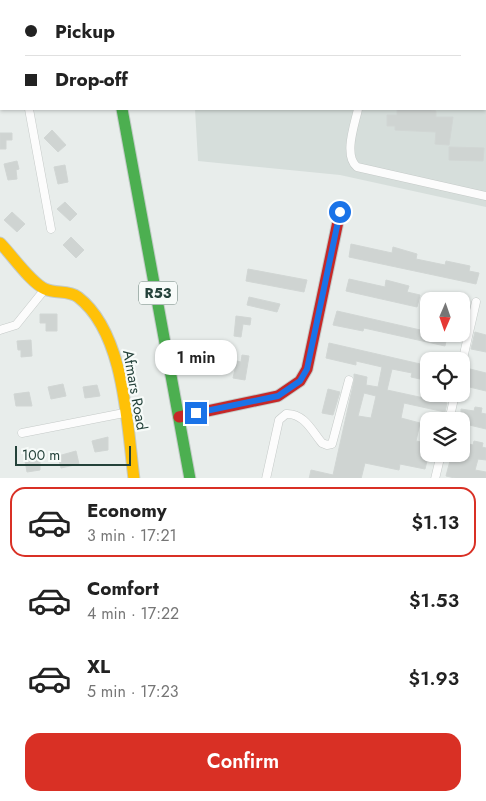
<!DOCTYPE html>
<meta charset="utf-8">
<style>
body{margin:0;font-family:Jost,sans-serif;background:#f6f6f6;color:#222;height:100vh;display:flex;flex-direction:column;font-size:19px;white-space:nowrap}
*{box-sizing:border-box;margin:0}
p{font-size:16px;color:#767676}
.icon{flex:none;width:28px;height:28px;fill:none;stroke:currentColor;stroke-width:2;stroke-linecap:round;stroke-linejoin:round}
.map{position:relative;height:478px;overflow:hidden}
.sheet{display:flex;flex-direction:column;background:#fff;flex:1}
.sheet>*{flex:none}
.banner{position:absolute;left:0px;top:0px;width:486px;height:110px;box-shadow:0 1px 4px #0004;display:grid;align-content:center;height:110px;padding:0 25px;background:#fff}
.needle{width:32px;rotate:182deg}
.tools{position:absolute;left:420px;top:292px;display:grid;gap:10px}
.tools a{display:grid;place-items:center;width:50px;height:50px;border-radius:10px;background:#fff;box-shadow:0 1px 4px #0004;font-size:25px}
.scale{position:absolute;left:15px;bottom:12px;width:116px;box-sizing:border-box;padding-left:5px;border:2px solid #24423a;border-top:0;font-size:14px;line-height:18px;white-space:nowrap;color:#24423a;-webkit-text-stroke:4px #f7fbf9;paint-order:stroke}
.end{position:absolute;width:22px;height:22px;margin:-11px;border:6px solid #1a73e8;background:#fff;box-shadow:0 0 0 2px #fff}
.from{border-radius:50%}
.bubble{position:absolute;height:35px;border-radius:15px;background:#fff;box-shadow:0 1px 4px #0004;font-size:16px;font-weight:600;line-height:35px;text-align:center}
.banner b{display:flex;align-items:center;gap:18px;height:48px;font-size:19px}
.banner b+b{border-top:1px solid #e0e0e0}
.banner i{width:12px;height:12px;background:#222}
ul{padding:9px 0 0;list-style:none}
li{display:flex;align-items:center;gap:15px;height:70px;margin:0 10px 8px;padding:0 15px;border:2px solid transparent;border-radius:15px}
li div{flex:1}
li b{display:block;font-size:19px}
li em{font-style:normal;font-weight:600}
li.current{border-color:#d93025}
li>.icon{width:45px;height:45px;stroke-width:1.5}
.cta{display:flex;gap:10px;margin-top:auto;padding:10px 25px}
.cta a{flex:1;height:58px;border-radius:15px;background:#d93025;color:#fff;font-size:20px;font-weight:600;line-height:58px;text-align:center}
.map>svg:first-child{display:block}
</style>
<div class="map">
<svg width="486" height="479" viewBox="0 0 486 479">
<rect width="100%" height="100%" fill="#e8edeb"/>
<path fill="#d6dedb" d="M187,0H486V207L340,175L198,161L195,109H485V1Z"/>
<g fill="#cfd4d2" stroke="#d1d6d4" fill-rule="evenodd">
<path d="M397,109H425L436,111V117H453L449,145L435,144L436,132L395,130V126H387V115H397Z"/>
<path d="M52,130L66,145L58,152L44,138Z"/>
<path d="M0,133H12V140H6V149H0Z"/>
<path d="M449,147L484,148L483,161L449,160Z"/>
<path d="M17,161L19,169L16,170L17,179L8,180L4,164Z"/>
<path d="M65,165L68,182L58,184L54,167Z"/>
<path d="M65,202L77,214L70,221L57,209Z"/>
<path d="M12,212L25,224L17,232L4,220Z"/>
<path d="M71,237L84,250L76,258L63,245Z"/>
<path d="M351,244L392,253L393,247L417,254L416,259L445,265L446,261L470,266L469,271L479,273L476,284L349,257Z"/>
<path d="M248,269L307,280L304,292L246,281Z"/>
<path d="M349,279L385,287L386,280L409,286L407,292L420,295L417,307L346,291Z"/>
<path d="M249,297L280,304L277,312L247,305Z"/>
<path d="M337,311L429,332V334L447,336L445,346L364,328L363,331L333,325Z"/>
<path d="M40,314H57V331H46V323H40Z"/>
<path d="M236,316L251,318L250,325L243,324L241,337L234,336Z"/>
<path d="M475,332L486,335V352L471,349Z"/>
<path d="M31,340L32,356L21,357V350H18L17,341Z"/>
<path d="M329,343L429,366V381L411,377L412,373L392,369L387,390L447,403L445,412L404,403L401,418L420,423L416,441L426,443L425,451L429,453L425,469L400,464L399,470L365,463L361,479H309L311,470L333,475L354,381V374L367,377L366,385L378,387L382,367L356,361V365L326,358ZM364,393L376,396L371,418L358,416Z"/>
<path d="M242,355L249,356L245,380L233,378L237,361L241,362Z"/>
<path d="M466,368L486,373V391L461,385Z"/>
<path d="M63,384L66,396L51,399L48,387Z"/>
<path d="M97,385L100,396L85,398L83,387Z"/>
<path d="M328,389L340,392L333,415L322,413Z"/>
<path d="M29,392L32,406H16L14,394Z"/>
<path d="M475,407L482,408L481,413L486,414V429L461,423V409L474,411Z"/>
<path d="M108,437V450L95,452L92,441Z"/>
<path d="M474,441L483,443L482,447L486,448V460L478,459L475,470L486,472V479H459L446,476L451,457L461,459V442L473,445Z"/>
<path d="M76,451L79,464L61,468L58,456Z"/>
<path d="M40,457V470L27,472L25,461Z"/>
</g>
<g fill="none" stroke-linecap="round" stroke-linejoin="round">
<g stroke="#c5cac8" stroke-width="5.5">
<path id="lane" d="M402,0L405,1"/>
</g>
<g stroke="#c5cac8" stroke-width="9">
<g id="street">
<path d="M378,1L379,0"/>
<path d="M0,66L1,67"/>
<path d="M29,109L51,229"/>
<path d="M358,109C355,124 343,155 357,167L486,196"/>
<path d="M0,330L16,325L45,289"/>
<path d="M461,367L476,302"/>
<path d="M449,421L455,394"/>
<path d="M22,433L124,413"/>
<path d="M266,479L279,420L286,414C304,413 312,431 322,443L327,445L332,444L349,380"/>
<path d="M435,479L441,454"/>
</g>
</g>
<g stroke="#c3cbc8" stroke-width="13">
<path id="fast" d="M122,109L190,479"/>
</g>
<g stroke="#c3cbc8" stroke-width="13">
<path id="slow" d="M0,243C12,255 30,282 45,289C56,294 68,290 78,297C125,333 127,425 134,479"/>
</g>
<g stroke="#c3cbc8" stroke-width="13">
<g id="jam">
<path d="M103,0V1"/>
<path d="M179,417L278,396L300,381L307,369L340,212"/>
</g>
</g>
<use href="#lane" stroke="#fcfcfc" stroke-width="4"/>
<use href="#street" stroke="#fcfcfc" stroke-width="8"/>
<use href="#fast" stroke="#4caf50" stroke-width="11"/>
<use href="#slow" stroke="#ffc107" stroke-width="11"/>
<use href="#jam" stroke="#c62828" stroke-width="11"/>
</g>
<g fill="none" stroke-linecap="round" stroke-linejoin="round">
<path stroke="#1a73e8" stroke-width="6" d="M196,413L278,396L300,381L307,369L340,212"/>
</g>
<g text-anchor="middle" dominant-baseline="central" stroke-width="4.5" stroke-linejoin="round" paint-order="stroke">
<rect fill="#f7fbf9" stroke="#637a73" stroke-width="1" x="139" y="281.5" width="38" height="23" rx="4"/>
<g font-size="14" font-weight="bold" fill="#24423a">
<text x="158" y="293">R53</text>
</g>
<g font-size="15" fill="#24423a" stroke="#f7fbf9">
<text transform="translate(135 390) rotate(80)">Afmars Road</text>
</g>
</g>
</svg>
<div class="tools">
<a><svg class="needle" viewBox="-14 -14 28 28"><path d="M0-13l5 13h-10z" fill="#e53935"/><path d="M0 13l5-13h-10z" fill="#767676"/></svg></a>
<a><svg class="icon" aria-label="locate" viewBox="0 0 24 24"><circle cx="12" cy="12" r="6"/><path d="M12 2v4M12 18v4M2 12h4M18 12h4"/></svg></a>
<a><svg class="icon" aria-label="layers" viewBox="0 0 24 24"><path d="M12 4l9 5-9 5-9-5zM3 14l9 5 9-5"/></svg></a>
</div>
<div class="scale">100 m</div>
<i class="end from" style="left:340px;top:212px"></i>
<i class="end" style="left:196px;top:413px"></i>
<div class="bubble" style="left:155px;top:340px;width:82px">1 min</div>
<div class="banner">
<b><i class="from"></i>Pickup</b>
<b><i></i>Drop-off</b>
</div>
</div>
<section class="sheet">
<ul>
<li class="current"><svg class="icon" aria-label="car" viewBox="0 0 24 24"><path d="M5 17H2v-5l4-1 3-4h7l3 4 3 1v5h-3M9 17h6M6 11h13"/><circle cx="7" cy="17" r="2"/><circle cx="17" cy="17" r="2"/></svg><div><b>Economy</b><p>3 min · 17:21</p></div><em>$1.13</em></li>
<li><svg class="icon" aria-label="car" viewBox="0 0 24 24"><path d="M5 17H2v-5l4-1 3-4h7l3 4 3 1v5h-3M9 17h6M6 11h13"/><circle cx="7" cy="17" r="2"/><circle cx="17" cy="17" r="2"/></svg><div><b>Comfort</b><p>4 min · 17:22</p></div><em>$1.53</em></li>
<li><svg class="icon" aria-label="car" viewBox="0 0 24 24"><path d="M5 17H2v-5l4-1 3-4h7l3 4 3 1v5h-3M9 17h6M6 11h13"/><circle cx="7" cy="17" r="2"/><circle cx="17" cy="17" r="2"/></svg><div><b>XL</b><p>5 min · 17:23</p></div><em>$1.93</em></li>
</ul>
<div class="cta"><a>Confirm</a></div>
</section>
